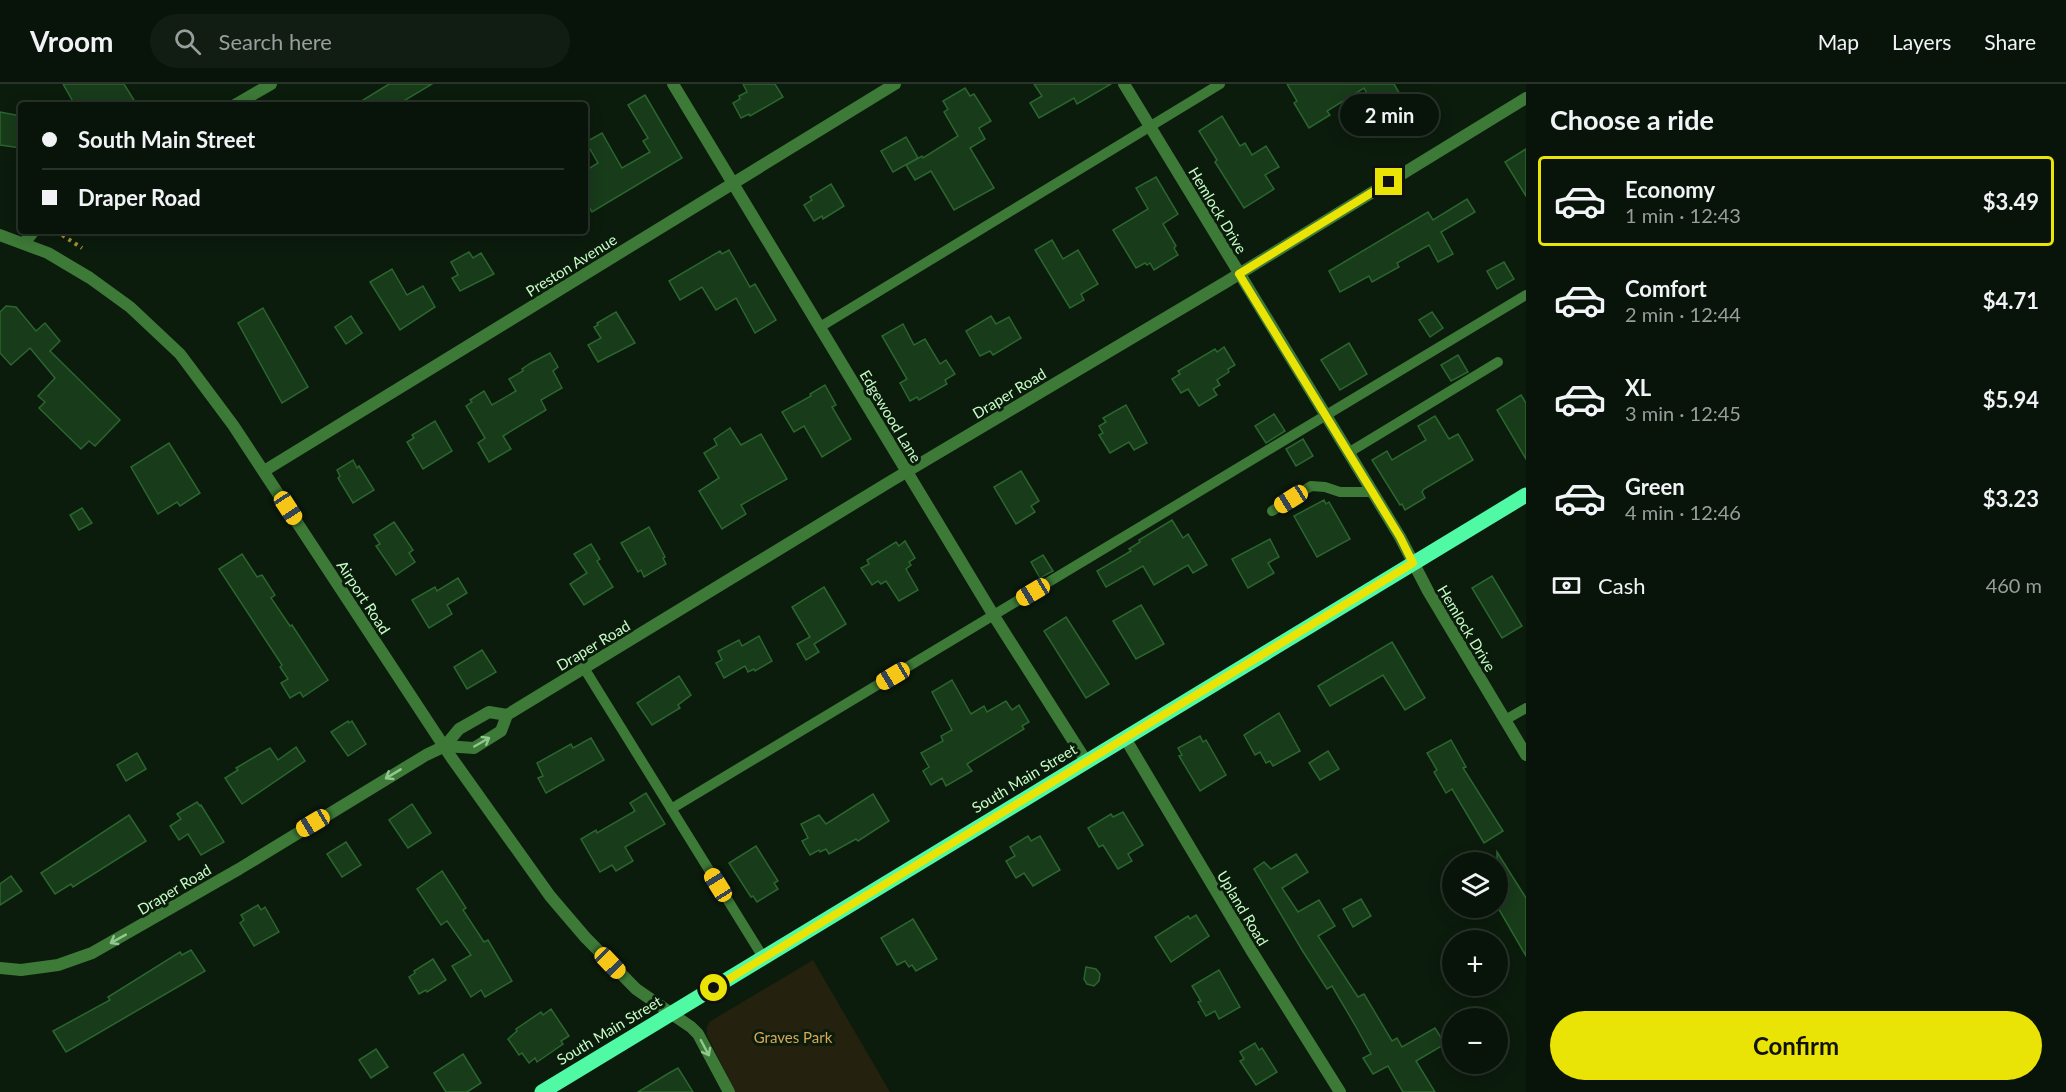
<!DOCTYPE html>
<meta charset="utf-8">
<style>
body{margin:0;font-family:Lato,sans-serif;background:#111d12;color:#f1f3f6;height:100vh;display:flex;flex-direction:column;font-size:22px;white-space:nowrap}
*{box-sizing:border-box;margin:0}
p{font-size:20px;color:#989e9c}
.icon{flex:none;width:33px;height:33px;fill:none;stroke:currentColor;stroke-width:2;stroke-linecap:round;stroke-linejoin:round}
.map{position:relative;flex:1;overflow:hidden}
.drawer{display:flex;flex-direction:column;background:#081409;width:540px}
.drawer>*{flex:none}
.top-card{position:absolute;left:18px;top:18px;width:570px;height:132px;border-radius:6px;box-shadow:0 3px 15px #0003,0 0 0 2px #29332a;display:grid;align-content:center;height:132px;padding:0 24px;background:#081409}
.buttons{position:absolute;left:1442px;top:768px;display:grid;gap:12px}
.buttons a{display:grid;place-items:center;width:66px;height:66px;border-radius:50%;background:#081409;box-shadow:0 3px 15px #0003,0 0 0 2px #29332a;font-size:30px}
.end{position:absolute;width:27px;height:27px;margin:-14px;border:8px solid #e9e306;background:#111;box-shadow:0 0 0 3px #111}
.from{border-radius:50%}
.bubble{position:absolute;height:42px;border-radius:21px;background:#081409;box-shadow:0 3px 15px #0003,0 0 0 2px #29332a;font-size:20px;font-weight:700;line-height:42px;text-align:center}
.car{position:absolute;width:18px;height:36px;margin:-18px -9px;border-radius:8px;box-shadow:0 0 4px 2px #0007;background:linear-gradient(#f5c518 24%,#345 0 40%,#f5c518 0 76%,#345 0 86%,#f5c518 0)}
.top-card b{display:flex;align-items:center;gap:21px;height:57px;font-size:22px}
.top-card b+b{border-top:2px solid #29332a}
.top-card i{width:15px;height:15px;background:#f1f3f6}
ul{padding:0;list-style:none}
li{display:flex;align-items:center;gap:18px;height:90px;margin:0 12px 9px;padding:0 12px;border:3px solid transparent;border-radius:6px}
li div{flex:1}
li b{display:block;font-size:22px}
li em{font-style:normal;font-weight:700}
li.selected{border-color:#e9e306}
li>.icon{width:54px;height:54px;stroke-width:1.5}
h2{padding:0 24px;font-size:27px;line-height:72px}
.pay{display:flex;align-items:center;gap:15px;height:66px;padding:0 24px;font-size:22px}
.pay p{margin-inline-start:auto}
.action{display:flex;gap:12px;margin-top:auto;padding:12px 24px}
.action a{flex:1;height:69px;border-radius:36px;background:#e9e306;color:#111;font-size:24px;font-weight:700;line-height:69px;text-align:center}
header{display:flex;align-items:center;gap:36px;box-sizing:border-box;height:84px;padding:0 30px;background:#081409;border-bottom:2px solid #29332a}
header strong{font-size:28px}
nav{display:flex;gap:33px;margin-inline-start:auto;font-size:21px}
.search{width:420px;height:54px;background:#111d12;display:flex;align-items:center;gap:15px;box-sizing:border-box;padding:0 21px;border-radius:33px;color:#989e9c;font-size:22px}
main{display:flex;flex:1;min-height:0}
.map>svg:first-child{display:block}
</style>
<header>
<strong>Vroom</strong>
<div class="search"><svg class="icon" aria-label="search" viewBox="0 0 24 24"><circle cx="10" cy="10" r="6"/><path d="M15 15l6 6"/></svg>Search here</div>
<nav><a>Map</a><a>Layers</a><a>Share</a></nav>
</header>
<main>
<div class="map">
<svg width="1526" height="1008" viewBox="0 0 1526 1008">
<rect width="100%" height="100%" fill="#0b1b0c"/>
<path fill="#24210e" d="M813,876L890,1008H735L707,951V943L709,938Z"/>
<g fill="#183b1a" stroke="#2a662e" stroke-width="1.5">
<path d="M63,0H124L137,21H75Z"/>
<path d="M389,0H432L397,21H355Z"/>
<path d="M743,0H775L783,13L750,32L749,30L741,34L733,19L740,15L739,12L747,8Z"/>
<path d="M1034,0H1111L1077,20L1074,14L1039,34L1030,19L1042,12Z"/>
<path d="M1287,0H1394L1401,12L1376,26L1364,4L1327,27L1330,31L1309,44L1294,19L1297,17Z"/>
<path d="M965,4L970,12L974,10L991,37L979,44L985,55L970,64L994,104L954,126L931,87L915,96L906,81L922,72L923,74L958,52L944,28L948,25L943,17Z"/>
<path d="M645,11L682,74L592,128L585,116V87L598,79L586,58L602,49L622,84L650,68L643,57L648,54L628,21Z"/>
<path d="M0,28L21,32L20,64L0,61Z"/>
<path d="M1222,32L1240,62L1245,59L1252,71L1266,62L1279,83L1265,91L1274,105L1244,124L1215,78L1217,76L1199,47Z"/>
<path d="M906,53L918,74L893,88L881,67Z"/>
<path d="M1526,65V112L1505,78Z"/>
<path d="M1156,93L1178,130L1163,140L1176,162L1174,164L1178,171L1154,186L1150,179L1147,181L1145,179L1136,184L1113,146L1148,125L1136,104Z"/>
<path d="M831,100L844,122L823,135L822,132L814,137L804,121L812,116L810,113Z"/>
<path d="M1467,115L1475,128L1441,148L1453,170L1438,178L1429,161L1397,179L1399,183L1372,198L1369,192L1340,208L1329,187L1428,128L1433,136Z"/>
<path d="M1052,156L1063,175L1078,166L1098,200L1081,210L1084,216L1070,224L1035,166Z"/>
<path d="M729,166L750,203L755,200L776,236L755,249L736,214L716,226L702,203L680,216L669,197L720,167L722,170Z"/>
<path d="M469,168L473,174L481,169L494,190L460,207L452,194L458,191L451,178Z"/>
<path d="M1504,178L1514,195L1497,205L1487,187Z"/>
<path d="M392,185L407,211L423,202L435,223L400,246L370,198Z"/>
<path d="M6,222L16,223L36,247L45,239L60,257L50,267L120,336L95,362L89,357L81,365L39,324L45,318L38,312L55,294L30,264L11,281L0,269V228Z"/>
<path d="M263,224L308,303L282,319L238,239Z"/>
<path d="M616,228L635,259L598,278L588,261L601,254L594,243L598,241L597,239Z"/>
<path d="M1432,228L1443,244L1430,253L1419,236Z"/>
<path d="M351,232L362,249L346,260L335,243Z"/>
<path d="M991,232L996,240L1009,233L1021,254L993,271L990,267L980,272L966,247Z"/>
<path d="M903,240L914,261L925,255L940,280L946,276L955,290L945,296L947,300L919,316L917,313L910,317L900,299L907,295L882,252Z"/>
<path d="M1349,259L1367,290L1340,306L1321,276Z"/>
<path d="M1224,263L1235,281L1228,285L1229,288L1217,296L1220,301L1213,305L1217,311L1199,322L1188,305L1181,309L1172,295L1180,290L1178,287L1215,265L1217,268Z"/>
<path d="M550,269L558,283L553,287L562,304L541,316L546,326L503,352L511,365L489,378L478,359L485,354L466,322L472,318L470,316L484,307L492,321L516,307L509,295L523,287L522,285L531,279Z"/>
<path d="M1458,271L1468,288L1451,297L1441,281Z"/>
<path d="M825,301L836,321L832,323L851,355L822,373L804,342L794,348L782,328L811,312L810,310Z"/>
<path d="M1521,311L1526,319V375L1497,326Z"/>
<path d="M1126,321L1147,359L1134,366L1129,358L1110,369L1099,351L1103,349L1099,342L1106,338L1103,334Z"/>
<path d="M1274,330L1285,347L1266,359L1255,342Z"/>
<path d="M1435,332L1449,355L1458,350L1473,376L1424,405L1422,408L1425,414L1405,426L1402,420L1400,421L1372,376L1387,367L1392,376L1426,356L1418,342Z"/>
<path d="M435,337L452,367L423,385L407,358L414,354L412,351Z"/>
<path d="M730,344L741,361L761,350L787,395L741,421L746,430L722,445L699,407L719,394L704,369L717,361L714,355Z"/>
<path d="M1303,355L1313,372L1296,382L1286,365Z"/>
<path d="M169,359L200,409L180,422L177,418L158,430L131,383Z"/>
<path d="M353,376L357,384L359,382L374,406L353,419L338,394L340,392L337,386Z"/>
<path d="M1021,387L1039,417L1031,422L1035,428L1016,440L994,403Z"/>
<path d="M1324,416L1326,420L1329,418L1350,455L1317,473L1294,432Z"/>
<path d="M82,424L92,439L79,446L70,431Z"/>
<path d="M1172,436L1183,454L1188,450L1207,481L1193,489L1188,481L1154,501L1143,482L1106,503L1097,487L1131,467L1129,465L1140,458L1139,456Z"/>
<path d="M394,438L413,466L409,469L415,478L396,491L376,462L380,460L374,451Z"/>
<path d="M649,443L665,473L663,474L666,480L644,493L641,486L638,488L621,459Z"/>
<path d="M1270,455L1279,473L1268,479L1274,489L1248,504L1232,475Z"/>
<path d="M905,457L915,474L909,478L911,481L906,485L918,506L899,517L886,497L881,500L878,497L872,501L861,484L869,480L867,476L896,458L899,462Z"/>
<path d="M591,460L600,475L597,477L613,503L584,521L570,500L587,489L574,470Z"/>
<path d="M242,470L257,493L262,491L275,511L271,514L290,542L292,541L328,596L303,613L300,608L290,614L281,599L288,595L280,583L282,581L219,485Z"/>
<path d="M1043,471L1053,487L1040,494L1031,478Z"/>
<path d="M1492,492L1522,542L1502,554L1472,504Z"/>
<path d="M458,494L467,509L447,521L452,530L429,544L412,516L435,503L437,507Z"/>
<path d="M824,503L846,540L814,560L819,568L806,576L797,560L810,553L792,523Z"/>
<path d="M1141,521L1164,560L1136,575L1113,537Z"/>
<path d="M1066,533L1109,600L1086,614L1044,547Z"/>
<path d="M759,552L772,577L755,587L754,585L748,588L745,582L724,594L716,579L722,576L718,567L739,556L742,562Z"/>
<path d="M1392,558L1425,614L1405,626L1383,591L1330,622L1318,602Z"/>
<path d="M482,566L496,588L467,605L454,583Z"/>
<path d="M679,592L691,611L678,621L680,624L652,641L637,619Z"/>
<path d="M952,596L971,630L984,622L987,628L1006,617L1012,626L1019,621L1029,638L1022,642L1024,645L967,680L972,687L946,702L942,694L931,701L923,687L929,683L921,669L943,657L941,652L952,646L932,608Z"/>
<path d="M1279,629L1300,667L1273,682L1270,677L1266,679L1260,668L1255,671L1244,651Z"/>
<path d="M348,637L349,639L352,637L366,660L348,672L331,648Z"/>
<path d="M1200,652L1203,658L1206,656L1226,691L1200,707L1179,672L1182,671L1178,664Z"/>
<path d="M591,654L604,676L546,709L538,694L543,692L537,679L571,660L573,664Z"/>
<path d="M1451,656L1466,683L1463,684L1503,747L1484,759L1452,705L1446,709L1434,688L1437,686L1427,669Z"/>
<path d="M296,663L305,677L242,720L225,694L238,686L236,684L270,664L278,676Z"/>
<path d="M1328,667L1339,685L1320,696L1309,679Z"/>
<path d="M137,669L146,685L126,697L117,681Z"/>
<path d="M646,709L665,740L625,763L633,777L616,787L612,781L600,788L581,755L596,746L597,749L635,727L630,719Z"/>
<path d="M873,710L889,737L858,757L856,755L829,770L826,765L820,768L819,766L810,771L802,757L808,754L801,740L819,731L826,740Z"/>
<path d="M197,718L200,722L201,721L224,758L201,771L188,750L179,756L170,742L181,735L177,730Z"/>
<path d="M412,720L431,749L408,764L389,736Z"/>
<path d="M1123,728L1143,761L1128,770L1132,777L1118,785L1103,761L1099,763L1088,744L1111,730L1113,733Z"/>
<path d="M129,731L146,757L73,803L71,800L55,810L41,789Z"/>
<path d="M1028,752L1031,757L1040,752L1060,786L1033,802L1024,789L1016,794L1006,777L1015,772L1010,763Z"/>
<path d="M346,758L361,781L342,793L327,770Z"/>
<path d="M756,762L778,797L774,799L778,805L757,818L753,812L751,813L729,779Z"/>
<path d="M1497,768L1526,814V872L1497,822Z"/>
<path d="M1296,770L1308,788L1282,804L1298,828L1319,816L1335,842L1318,852L1358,913L1364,910L1392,957L1397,954L1402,963L1435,944L1445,960L1416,977L1435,1008H1403L1388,982L1373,990L1363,974L1371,970L1355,941L1332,902L1327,905L1302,866L1254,785L1264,778L1271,785Z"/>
<path d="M442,787L466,824L463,826L484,858L488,856L512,897L485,913L481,906L471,913L452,882L471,871L447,837L441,841L417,805Z"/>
<path d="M11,792L22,807L0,821V800Z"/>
<path d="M1361,815L1371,832L1353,843L1343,825Z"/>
<path d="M258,821L261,826L265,823L279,848L254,862L240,839L244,836L241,831Z"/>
<path d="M1196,831L1209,852L1171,878L1155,853L1188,832L1190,835Z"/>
<path d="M913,835L937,875L916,887L912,881L909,883L905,877L897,881L881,854Z"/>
<path d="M191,866L205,887L66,968L53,947L110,916L108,913L180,868L182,871Z"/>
<path d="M433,875L446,896L427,908L426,906L419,910L409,893L415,889L414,887Z"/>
<path d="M1086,883L1096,885L1100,890L1099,897L1094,902L1087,900L1084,895Z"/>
<path d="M1219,886L1240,923L1219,935L1215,927L1206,932L1198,918L1201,917L1192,902Z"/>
<path d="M551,925L569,952L561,957L563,960L537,978L535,974L529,979L522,969L519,971L508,955L517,947L516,945L541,928L543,931Z"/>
<path d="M1255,959L1259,966L1262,964L1277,988L1256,1001L1240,977L1244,975L1240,968Z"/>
<path d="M376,965L388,983L371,994L359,976Z"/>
<path d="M463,970L481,999L467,1008H446L434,989Z"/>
<path d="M678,984L693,1008H638L669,989Z"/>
</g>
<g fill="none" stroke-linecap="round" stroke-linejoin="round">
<path stroke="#a9912f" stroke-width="4" stroke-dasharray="3 4.5" stroke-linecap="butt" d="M56,147L82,164"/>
<g stroke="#3d7937" stroke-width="10">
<path d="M820,243L1220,0"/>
<path d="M1348,369L1498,278"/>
<path d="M1272,427L1311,402L1325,403L1340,408H1372"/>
<path d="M584,584L763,873"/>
<path d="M1505,636L1526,624"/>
<path d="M671,725L1526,211"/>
</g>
<g stroke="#3d7937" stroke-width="12">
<path d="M673,0L994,532L1086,677"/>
<path d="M1124,0L1400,453L1428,507L1526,671"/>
<path d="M235,21L271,0"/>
<path d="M24,159L34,147"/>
<path d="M264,387L895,0"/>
<path d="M1125,654L1251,866L1340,1008"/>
<path d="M0,884L21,886L58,881L92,869L239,785L426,671L445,662"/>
<path d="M672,930L691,943L698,950L729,1008"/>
</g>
<g stroke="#3d7937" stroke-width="12">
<path d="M0,151L48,169L90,194L130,223L180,270L233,341L451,673L550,812L585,853L636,905L672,930"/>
<path d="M445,662L474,664L501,647L507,631L891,397L1226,198L1526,14"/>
<path d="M445,662L459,645L489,628L507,631"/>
</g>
<path stroke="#50faa5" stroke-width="15" d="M542,1008L1526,411"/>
</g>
<defs><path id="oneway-shaft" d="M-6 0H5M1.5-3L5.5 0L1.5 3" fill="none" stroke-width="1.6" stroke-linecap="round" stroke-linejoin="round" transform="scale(1.5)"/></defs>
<g stroke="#90c88d">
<use href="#oneway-shaft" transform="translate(482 658) rotate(-30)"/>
<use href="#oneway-shaft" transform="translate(393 690) rotate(149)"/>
<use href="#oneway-shaft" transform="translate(118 855) rotate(151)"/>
<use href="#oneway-shaft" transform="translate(705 964) rotate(62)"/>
</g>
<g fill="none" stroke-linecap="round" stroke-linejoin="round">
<path stroke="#e9e306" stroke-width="8" d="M714,904L1413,479L1400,453L1239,190L1389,98"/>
</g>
<g text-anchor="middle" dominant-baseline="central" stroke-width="6" stroke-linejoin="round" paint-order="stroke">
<g font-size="15" fill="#c7fdc6" stroke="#0b1b0c">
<text transform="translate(1218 126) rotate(59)">Hemlock Drive</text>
<text transform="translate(571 181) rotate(-32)">Preston Avenue</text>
<text transform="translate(1009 309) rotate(-31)">Draper Road</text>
<text transform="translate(891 332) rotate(59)">Edgewood Lane</text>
<text transform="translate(364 513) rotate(57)">Airport Road</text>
<text transform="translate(1467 544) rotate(59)">Hemlock Drive</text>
<text transform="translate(593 561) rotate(-31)">Draper Road</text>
<text transform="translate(1024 694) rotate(-31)">South Main Street</text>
<text transform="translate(174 805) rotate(-31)">Draper Road</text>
<text transform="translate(1243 824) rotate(59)">Upland Road</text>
<text transform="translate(609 946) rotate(-31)">South Main Street</text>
</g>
<g font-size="15" fill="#daa856" stroke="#0b1b0c">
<text x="793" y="953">Graves Park</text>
</g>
</g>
</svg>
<div class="buttons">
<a><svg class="icon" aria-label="layers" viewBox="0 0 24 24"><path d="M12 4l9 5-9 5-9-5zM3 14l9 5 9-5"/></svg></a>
<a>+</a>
<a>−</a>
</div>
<i class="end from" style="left:714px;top:904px"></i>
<i class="end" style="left:1389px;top:98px"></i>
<div class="bubble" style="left:1340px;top:10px;width:99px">2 min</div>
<i class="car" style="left:1291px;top:415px;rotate:238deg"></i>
<i class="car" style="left:288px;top:424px;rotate:147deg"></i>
<i class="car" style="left:1033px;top:508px;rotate:239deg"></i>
<i class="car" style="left:893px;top:592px;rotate:239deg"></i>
<i class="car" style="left:313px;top:739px;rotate:239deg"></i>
<i class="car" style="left:718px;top:801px;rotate:328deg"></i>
<i class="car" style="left:610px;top:879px;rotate:136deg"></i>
<div class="top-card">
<b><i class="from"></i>South Main Street</b>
<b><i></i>Draper Road</b>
</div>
</div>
<section class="drawer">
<h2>Choose a ride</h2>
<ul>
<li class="selected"><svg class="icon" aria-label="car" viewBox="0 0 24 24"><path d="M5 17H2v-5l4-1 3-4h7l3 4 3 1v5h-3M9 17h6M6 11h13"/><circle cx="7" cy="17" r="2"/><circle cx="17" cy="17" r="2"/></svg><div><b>Economy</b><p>1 min · 12:43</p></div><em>$3.49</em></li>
<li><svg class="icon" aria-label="car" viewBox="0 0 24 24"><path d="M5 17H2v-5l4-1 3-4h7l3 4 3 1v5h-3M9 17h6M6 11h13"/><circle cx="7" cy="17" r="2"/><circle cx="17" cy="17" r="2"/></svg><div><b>Comfort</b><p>2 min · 12:44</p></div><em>$4.71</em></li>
<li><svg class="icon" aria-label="car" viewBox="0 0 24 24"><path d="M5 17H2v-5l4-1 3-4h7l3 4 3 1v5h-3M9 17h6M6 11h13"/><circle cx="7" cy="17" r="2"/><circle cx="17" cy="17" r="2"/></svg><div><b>XL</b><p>3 min · 12:45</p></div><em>$5.94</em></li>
<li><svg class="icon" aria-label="car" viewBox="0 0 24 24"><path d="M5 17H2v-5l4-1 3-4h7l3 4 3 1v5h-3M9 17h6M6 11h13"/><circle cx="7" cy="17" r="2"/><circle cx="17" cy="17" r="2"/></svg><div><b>Green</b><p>4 min · 12:46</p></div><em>$3.23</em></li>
</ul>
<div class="pay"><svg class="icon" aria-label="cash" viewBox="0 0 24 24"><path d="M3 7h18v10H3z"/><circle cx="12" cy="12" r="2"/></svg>Cash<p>460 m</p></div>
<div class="action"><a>Confirm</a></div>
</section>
</main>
